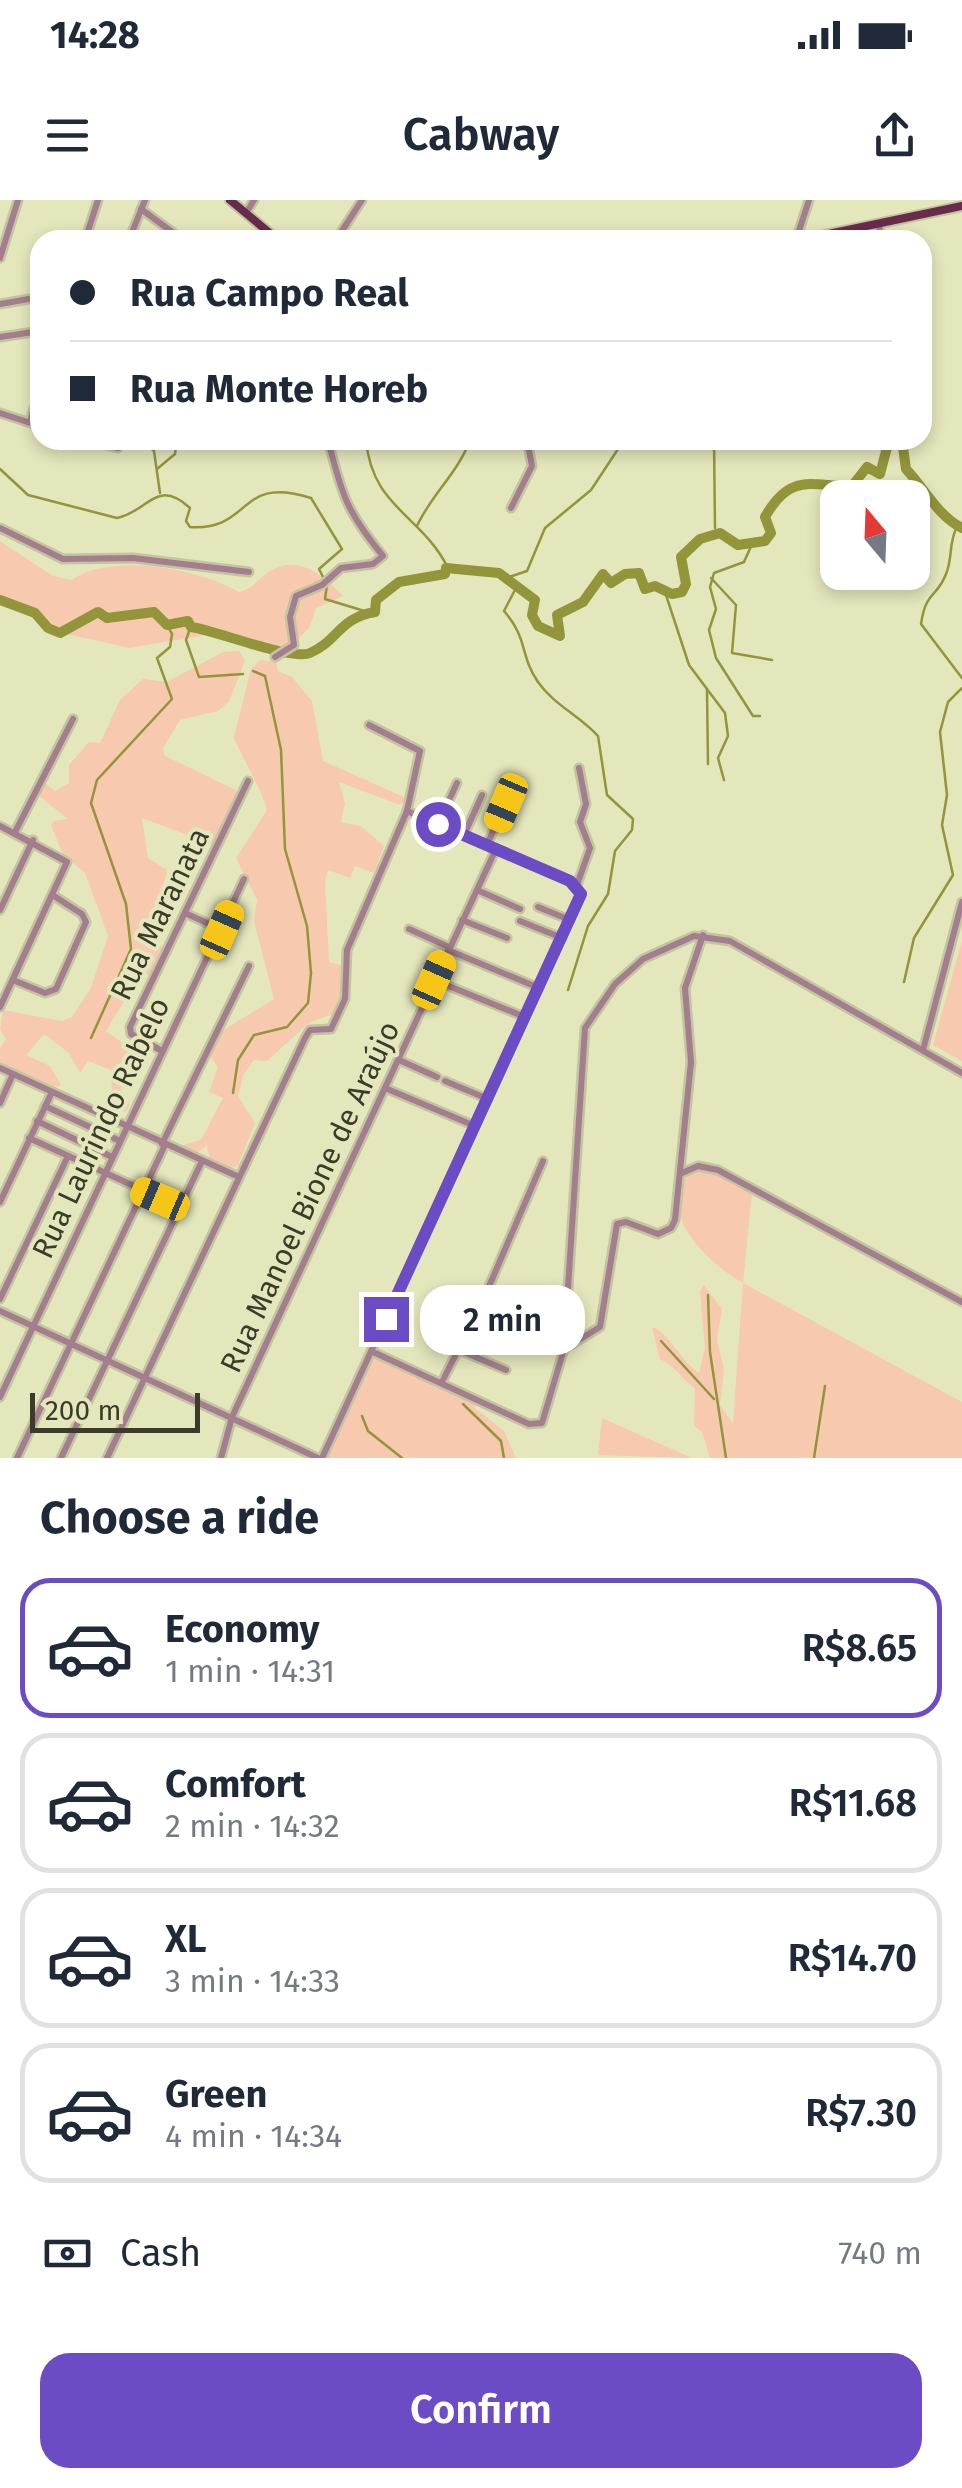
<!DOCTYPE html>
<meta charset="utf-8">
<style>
body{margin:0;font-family:"Fira Sans",sans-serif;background:#f2f2f3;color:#1f2937;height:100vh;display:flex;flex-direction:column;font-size:38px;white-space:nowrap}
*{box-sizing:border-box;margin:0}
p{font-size:32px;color:#747a83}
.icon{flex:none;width:55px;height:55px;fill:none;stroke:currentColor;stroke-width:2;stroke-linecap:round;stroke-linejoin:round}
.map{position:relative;height:1258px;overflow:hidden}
.drawer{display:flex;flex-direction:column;background:#fff;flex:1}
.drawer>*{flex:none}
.hud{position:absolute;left:30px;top:30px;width:902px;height:220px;border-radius:30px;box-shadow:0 5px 15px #0003;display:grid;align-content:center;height:220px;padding:0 40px;background:#fff}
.needle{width:65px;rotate:341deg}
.fabs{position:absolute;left:820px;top:280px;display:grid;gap:20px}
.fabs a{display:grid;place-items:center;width:110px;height:110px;border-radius:20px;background:#fff;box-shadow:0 5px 15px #0003;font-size:50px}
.scale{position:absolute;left:30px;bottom:25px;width:170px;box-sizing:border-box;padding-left:10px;border:5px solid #3a3b2a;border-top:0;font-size:28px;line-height:35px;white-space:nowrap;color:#3a3b2a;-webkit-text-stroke:8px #e4e7bc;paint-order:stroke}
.end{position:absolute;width:45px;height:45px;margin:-22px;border:12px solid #6c4cc5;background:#fff;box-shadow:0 0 0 5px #fff}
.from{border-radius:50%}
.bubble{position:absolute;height:70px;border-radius:30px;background:#fff;box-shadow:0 5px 15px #0003;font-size:32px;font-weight:600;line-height:70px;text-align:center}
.car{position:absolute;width:30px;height:60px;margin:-30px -15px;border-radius:12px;box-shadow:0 0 8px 2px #0007;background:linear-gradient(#f5c518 24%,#345 0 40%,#f5c518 0 76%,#345 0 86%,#f5c518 0)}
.hud b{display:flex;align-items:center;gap:35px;height:95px;font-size:38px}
.hud b+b{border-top:2px solid #e0e1e3}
.hud i{width:25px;height:25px;background:#1f2937}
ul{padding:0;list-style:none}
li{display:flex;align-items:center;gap:30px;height:140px;margin:0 20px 15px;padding:0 20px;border:5px solid #e0e1e3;border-radius:30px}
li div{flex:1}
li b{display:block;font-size:38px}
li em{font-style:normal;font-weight:600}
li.selected{border-color:#6c4cc5}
li>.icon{width:90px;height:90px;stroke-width:1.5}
h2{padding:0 40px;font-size:45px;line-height:120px}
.pay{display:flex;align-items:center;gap:25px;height:110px;padding:0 40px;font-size:38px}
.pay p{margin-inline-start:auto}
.action{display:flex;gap:20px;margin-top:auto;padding:20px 40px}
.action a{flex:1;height:115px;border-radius:30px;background:#6c4cc5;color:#fff;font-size:40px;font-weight:600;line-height:115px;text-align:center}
.status{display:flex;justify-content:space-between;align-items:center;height:70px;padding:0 50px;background:#fff;direction:ltr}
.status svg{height:28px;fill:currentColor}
header{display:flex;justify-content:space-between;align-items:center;height:130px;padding:0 40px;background:#fff;font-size:45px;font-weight:600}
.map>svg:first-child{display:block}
</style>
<div class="status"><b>14:28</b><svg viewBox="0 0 49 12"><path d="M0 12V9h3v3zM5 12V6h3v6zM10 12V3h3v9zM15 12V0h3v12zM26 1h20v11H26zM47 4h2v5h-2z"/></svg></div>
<header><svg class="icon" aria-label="menu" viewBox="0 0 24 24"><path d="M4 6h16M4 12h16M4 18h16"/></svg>Cabway<svg class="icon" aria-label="share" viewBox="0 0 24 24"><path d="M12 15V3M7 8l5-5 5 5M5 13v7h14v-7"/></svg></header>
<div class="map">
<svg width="962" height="1258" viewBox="0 0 962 1258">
<rect width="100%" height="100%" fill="#e4e7bc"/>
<g fill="#f7c9af">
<path d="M0,341L53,376L71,380C112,352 198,368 239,392C256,388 258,377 272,370C300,354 326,378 343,396L316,408L309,428L291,446L252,449L211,434L130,448L57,432L13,403H0Z"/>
<path d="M223,452L239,451L245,461L229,501L218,511L180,520L163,548L165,556L240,592L214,645L142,618L148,658L167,670L157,713L165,719L157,739L164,750L152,776L141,774L106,831L139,855L121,889L130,905L125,913L112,897L111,870L88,861L80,873L69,853L44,834L26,855L50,866L61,885L56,887L0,864V848L6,839L0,830L3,810L62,821L72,817L91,788L108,736L85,673L63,654L51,625L54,621L68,619L38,595L45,583L55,591L69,583V565L89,542L100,543L120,500L143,479L167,482Z"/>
<path d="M260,460L276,462L278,471L292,477L312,501L323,561L406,598L400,605L339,582L345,603L341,622L361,626L384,646L374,673L355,666L350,678L328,670L325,681L329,762L341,765L344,794L334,814L310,822L267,861L254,860L243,876L238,896L255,923L238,965L232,968L210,961L207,945L196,954L177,947L201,940L223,898L209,892L218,867L209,855L220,832L274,799L254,721L257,700L236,658L267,610C260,585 245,564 234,538L251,469Z"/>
<path d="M962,741V861L933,845Z"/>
<path d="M697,969L716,972L752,992L743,1083L962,1202V1258H710L702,1232L694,1226L695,1188C681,1179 676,1166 660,1159L652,1127C666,1130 683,1163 699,1173L705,1148L700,1091L704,1085L722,1109L717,1140L724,1170L720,1205L733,1224L743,1083C722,1072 683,1038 680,1013C678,1003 681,991 682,981Z"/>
<path d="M376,1158L475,1201V1208L504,1231L516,1258H326L370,1159Z"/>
<path d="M602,1218L692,1258L598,1255Z"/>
</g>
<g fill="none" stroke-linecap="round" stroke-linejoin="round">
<g stroke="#92953a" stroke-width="2.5">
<path d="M142,240L154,251L160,293"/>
<path d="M366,240C372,308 422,315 448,368"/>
<path d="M714,240L715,328"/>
<path d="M0,269L28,295L117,318C148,312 156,277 190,308L186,321L190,327C253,331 237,274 311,298L342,349L319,369L324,379"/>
<path d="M157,269L175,254L177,240"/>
<path d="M829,282L838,312"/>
<path d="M417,326C431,295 458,273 470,240"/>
<path d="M957,326C948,345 953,358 946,374C937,398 926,390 921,424L962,478"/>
<path d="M752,344L744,362L714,373L710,387L716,409L709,430L716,458L753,516H760"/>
<path d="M506,378L527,371L545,328L591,290L624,240"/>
<path d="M711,378L736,405L732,453L772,460"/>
<path d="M327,385L325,399L371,413"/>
<path d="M516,388L504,411C529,440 519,454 538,482C554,505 580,516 598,536L607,595L633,619L632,630L615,651L608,694L588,726L568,790"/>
<path d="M665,392L689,465L725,513L728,536L718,558L724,580"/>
<path d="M191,426L186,440L199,477L243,474"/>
<path d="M707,490L708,564"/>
<path d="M904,782L914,738L953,675L942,625L947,595L940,532L948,502L962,488"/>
<path d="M91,838L131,749L126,704L91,603L97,580L172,499L157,458L170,447L172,434L167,425"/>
<path d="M233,893L238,860L254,835L287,827L308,803L311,773L307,726L285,649L281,550L265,476L253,471"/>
<path d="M708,1095L710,1152L726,1258"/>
<path d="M661,1141L714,1199"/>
<path d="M463,1204L501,1241L504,1258"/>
<path d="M362,1216L368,1231L402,1258"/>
<path d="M814,1258L825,1186"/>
</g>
<g stroke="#92953a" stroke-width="10">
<path d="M902,240L906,269C924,288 938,316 962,328"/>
<path d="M0,400L35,413L48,428L60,433L98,412L107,418L154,412L167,425L188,421L191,427C215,430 291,461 310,453C338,441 339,418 375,412L376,400L399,382L445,374L446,368L499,373L535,400L532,415L538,426L560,436L557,415L583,402L603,374L611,383L625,374L639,373L645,389L655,386L672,394L682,392L686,384L681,357L700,339L720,333L738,345L765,341L771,333L765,317C791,271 813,287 852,286L867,267L880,274L889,240"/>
</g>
<g stroke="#c2c59f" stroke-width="11">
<g id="minor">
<path d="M141,9L183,40"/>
<path d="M246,13L254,0"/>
<path d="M879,24L881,40"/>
<path d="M85,40L98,0"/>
<path d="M129,40L145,0"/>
<path d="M336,40L362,0"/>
<path d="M796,40L809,0"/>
<path d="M0,58L18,0"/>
<path d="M0,104L40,97"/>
<path d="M0,137L40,131"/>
<path d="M0,213L40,226"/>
<path d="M30,222L40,188"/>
<path d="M85,240L118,248"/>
<path d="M511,308L532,266L527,240"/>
<path d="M0,328L63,359L133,358L249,372"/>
<path d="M275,457L294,445L290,417L296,396L322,385L341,368L373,364L383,356C347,312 342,296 328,240"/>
<path d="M438,624L457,583"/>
<path d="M0,626L67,662L0,807"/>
<path d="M15,632L73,519"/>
<path d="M464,635L482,595"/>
<path d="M487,645L505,603"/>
<path d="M577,685L590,648L580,622L586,604L579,568"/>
<path d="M477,690L520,709"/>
<path d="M538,707L570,720"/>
<path d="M0,710L33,640"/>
<path d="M185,713L222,730"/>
<path d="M462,720L507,738"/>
<path d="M520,721L562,738"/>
<path d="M409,729L449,747"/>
<path d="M448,750L539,788"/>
<path d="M13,780L45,793L56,789L86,722L82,714L54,696"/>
<path d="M434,780L525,817"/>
<path d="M923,850L962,702"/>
<path d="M162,851L131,834L130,827L248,581"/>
<path d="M399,860L437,877"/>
<path d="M0,868L239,977"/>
<path d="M445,881L488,899"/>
<path d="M385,888L475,926"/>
<path d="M0,903L13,874"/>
<path d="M45,906L120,941"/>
<path d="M37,921L112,957"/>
<path d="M29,938L180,1007"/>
<path d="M162,944L249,766"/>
<path d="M682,973L698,966L718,970L962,1102"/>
<path d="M0,1002L52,892"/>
<path d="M0,1099L68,956"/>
<path d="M0,1111L318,1258"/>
<path d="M564,1149L600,1127L617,1024L626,1022L658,1034L671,1028L675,1020L691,862L685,788L703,735"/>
<path d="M459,1150L506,1170"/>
<path d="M371,1151L529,1224L542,1223L564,1149L585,828L615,784L643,759L694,736L730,741L962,873"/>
<path d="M442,1182L484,1098L543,961"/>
<path d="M0,1197L244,679"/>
<path d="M17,1258L165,945"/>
<path d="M61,1258L202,961"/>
<path d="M107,1258L305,838L310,830L331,829L345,799L347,750L407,611L420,551L369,525"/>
<path d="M221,1258L232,1217L496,649"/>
<path d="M322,1258L581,695L570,681L407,611"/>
</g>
</g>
<g stroke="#c2c59f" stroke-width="12">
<g id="major">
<path d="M230,0L278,40"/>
<path d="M800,40L962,6"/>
</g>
</g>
<use href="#minor" stroke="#a47e8e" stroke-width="6"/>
<use href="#major" stroke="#692b4b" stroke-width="8"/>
</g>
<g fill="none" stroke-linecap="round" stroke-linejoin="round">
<path stroke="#6c4cc5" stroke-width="12" d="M386,1119L581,694L570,681L438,624"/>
</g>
<g text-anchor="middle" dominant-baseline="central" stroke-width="8" stroke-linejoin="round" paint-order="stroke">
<g font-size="30" fill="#3a3b2a" stroke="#e4e7bc">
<text transform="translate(160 714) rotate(-64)">Rua Maranata</text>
<text transform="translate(101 928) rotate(-65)">Rua Laurindo Rabelo</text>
<text transform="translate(310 997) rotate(-65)">Rua Manoel Bione de Araújo</text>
</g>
</g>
</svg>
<div class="fabs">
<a><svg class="needle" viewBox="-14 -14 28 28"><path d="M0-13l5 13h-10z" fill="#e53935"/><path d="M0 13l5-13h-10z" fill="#747a83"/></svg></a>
</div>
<div class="scale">200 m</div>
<i class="end from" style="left:438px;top:624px"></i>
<i class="end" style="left:386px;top:1119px"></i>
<div class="bubble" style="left:420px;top:1085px;width:165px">2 min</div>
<i class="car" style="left:506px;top:603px;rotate:203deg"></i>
<i class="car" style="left:222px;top:730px;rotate:24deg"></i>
<i class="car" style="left:434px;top:780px;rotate:24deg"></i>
<i class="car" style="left:160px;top:999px;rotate:293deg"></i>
<div class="hud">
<b><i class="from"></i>Rua Campo Real</b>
<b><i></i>Rua Monte Horeb</b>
</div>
</div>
<section class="drawer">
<h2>Choose a ride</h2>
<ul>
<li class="selected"><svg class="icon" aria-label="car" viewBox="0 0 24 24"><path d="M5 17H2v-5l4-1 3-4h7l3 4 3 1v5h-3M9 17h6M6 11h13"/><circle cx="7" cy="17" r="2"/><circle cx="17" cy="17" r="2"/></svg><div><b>Economy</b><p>1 min · 14:31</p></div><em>R$8.65</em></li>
<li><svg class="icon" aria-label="car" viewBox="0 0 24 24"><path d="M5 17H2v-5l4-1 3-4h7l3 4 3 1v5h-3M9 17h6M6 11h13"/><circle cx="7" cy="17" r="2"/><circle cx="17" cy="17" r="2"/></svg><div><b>Comfort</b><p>2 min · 14:32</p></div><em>R$11.68</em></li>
<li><svg class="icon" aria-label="car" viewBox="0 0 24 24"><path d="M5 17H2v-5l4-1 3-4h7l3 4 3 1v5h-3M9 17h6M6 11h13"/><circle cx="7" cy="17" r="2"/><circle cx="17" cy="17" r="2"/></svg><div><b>XL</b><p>3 min · 14:33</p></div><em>R$14.70</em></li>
<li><svg class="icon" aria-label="car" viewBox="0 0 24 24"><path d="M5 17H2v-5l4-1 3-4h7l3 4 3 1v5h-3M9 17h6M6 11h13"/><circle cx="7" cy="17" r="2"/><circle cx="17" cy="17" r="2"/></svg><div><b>Green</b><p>4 min · 14:34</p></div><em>R$7.30</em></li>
</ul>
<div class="pay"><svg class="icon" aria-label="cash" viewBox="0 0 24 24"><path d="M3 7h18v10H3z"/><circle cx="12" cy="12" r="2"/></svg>Cash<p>740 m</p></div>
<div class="action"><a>Confirm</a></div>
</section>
